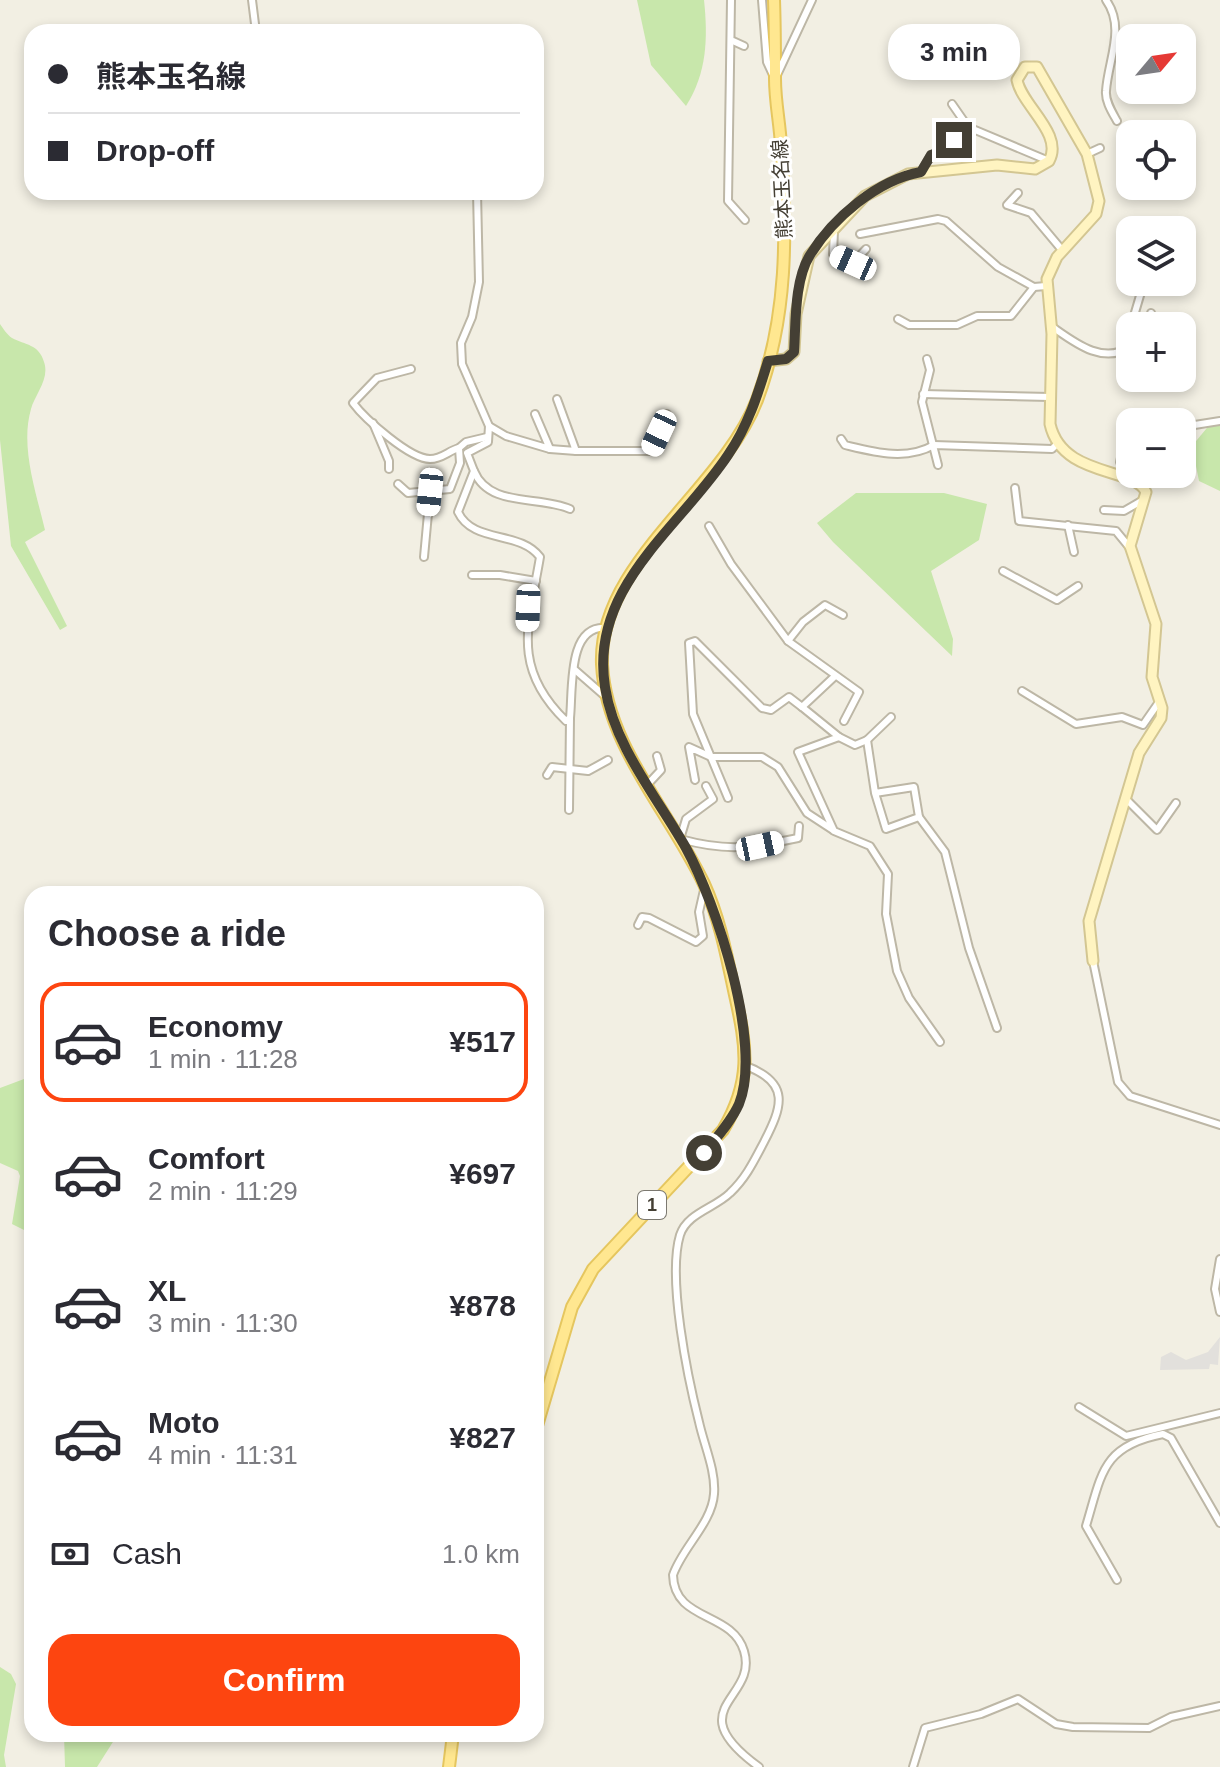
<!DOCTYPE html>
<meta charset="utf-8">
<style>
body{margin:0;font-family:Arial,"Noto Sans JP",sans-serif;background:#f7f7f7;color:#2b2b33;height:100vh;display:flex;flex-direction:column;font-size:30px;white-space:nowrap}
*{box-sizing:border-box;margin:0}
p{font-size:26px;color:#7c7c81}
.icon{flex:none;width:44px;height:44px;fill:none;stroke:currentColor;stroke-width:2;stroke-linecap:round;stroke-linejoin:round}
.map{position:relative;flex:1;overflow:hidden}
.panel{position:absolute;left:24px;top:886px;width:520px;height:856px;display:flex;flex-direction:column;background:#fff;border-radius:24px;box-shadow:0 4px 12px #0003}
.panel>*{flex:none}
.top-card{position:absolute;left:24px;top:24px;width:520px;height:176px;border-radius:24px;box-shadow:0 4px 12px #0003;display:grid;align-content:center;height:176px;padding:0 24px;background:#fff}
.needle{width:52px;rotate:61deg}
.tools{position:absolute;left:1116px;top:24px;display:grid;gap:16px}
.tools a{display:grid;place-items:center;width:80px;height:80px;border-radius:16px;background:#fff;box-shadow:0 4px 12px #0003;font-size:40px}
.end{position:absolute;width:36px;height:36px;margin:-18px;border:10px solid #443f34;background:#fff;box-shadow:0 0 0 4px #fff}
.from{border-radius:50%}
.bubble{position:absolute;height:56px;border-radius:24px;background:#fff;box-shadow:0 4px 12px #0003;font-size:26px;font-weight:800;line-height:56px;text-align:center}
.car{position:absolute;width:24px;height:48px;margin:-24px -12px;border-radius:10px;box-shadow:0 0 6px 2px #0007;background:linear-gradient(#fff 24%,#345 0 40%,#fff 0 76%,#345 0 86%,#fff 0)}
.top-card b{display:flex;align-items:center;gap:28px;height:76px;font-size:30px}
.top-card b+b{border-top:2px solid #e1e1e2}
.top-card i{width:20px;height:20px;background:#2b2b33}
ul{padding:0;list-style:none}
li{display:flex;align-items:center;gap:24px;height:120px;margin:0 16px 12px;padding:0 8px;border:4px solid transparent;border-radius:24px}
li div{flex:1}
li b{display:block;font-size:30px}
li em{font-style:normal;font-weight:800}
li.active{border-color:#fd4510}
li>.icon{width:72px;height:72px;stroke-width:1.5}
h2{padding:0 24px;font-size:36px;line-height:96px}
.pay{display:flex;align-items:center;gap:20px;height:88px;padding:0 24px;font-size:30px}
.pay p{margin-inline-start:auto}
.button{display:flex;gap:16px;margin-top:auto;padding:16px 24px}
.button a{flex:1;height:92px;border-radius:24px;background:#fd4510;color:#fff;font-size:32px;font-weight:800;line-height:92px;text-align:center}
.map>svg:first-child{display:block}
</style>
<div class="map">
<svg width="1220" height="1767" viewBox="0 0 1220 1767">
<rect width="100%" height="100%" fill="#f2efe3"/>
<g fill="#c8e7ab">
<path d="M637,0H704C708,38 707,73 686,106L651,65Z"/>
<path d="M0,324C3,328 7,335 12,338C25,345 39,344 44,362C50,379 35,394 31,409C20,447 36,492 45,530L25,542L67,626L60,630L11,546L0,440Z"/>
<path d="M1216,417L1220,418V491L1199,481L1192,446Z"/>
<path d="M856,493H944L987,504L979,540L931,571L953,639L952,656L833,542L817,523Z"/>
<path d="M32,1076V1234L12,1224L20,1176L18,1171L0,1163V1088Z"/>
<path d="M0,1667L11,1674L16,1684L4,1755L6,1767H0Z"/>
<path d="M64,1734H118L97,1767H65Z"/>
</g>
<path fill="#e2e0dc" d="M1220,1337L1218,1365L1210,1364L1209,1369L1160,1370L1161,1357L1171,1352L1186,1360L1208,1352Z"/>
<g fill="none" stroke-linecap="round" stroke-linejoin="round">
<g stroke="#bdb7a6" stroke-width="10">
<g id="street">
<path d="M252,0L256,32"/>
<path d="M731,0L728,201L745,220"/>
<path d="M762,0L767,62L773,75"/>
<path d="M1106,0C1126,28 1108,60 1106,91C1105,101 1112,112 1117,121"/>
<path d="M472,32L473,29"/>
<path d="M733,41L744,46"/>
<path d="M777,75L812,0"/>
<path d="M952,104L968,127L1049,161"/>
<path d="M1087,154L1100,148"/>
<path d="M921,172L931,155L946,150L968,127"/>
<path d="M477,192L479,282L472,317L461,343L462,364L489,426"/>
<path d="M1018,193L1007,205L1031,213L1062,250"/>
<path d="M834,231L833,254L853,263L866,249"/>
<path d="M860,234L938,219L946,221L998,267L1034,287"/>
<path d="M898,319L909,325H957L977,316H1011L1034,287L1046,286"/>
<path d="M1051,326C1074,342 1102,365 1130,347"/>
<path d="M1131,326L1144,282"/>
<path d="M1148,326L1151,313"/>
<path d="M1125,351L1130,329"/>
<path d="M927,359L930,370L922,402L938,465"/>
<path d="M411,369L377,378L353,403C365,419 410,459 430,459C442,459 448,451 459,448"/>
<path d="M923,394L1050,397"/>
<path d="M535,414L550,449L506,436L489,426L488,442L467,453L474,471L458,512C473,544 520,530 540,557C529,623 510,667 566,721L570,718C573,689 567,624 607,628"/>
<path d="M373,423L389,461V469"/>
<path d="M1182,427L1220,421"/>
<path d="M841,439L845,445C874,452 906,461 934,445L1052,449L1057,444"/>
<path d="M550,449L576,451L557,399"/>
<path d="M576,451H650L667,414"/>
<path d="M474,471C489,508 539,495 570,509"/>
<path d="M1129,479L1120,462L1122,453L1130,449"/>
<path d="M398,484L408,493L450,489L460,463L459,448L466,442L487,437"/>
<path d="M1015,488L1019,521L1116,531L1130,548"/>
<path d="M1104,510L1124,511L1143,500"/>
<path d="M1068,525L1074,552"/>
<path d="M709,526L731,564L788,641L859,692L844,721"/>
<path d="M424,557L430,492"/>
<path d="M1003,571L1057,600L1078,586"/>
<path d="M472,575H500L536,581"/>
<path d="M788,641L803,622L825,605L843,615"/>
<path d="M575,670L606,697"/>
<path d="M1022,691L1076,724L1122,717L1143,725L1159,702"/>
<path d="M802,707L839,737L798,752L834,831L870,846L888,874L886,914L897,971L909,998L940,1042"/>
<path d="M839,737L855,745L867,740L891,717"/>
<path d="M867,740L875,793L914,787L919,817L886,829L875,793"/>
<path d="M547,775L552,767L588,771L608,760"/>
<path d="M695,780L689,747L711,757H762L778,767L807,813L833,830"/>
<path d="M648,784L661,770L657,756"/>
<path d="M706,786L713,799L686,819L680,839C728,852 750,848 798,838L799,826"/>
<path d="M728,798L693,714L689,643L695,641L762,708L771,710L789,697L802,707L834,677"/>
<path d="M1125,798L1157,830L1176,803"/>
<path d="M569,810L570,718"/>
<path d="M919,817L945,852L969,948L997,1028"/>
<path d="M638,925L642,917L649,918L696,942L703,936L699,912L704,890"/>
<path d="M1093,961L1118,1082L1130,1096L1220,1125"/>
<path d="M746,1066C791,1083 782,1107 764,1142C754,1161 746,1178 730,1193C715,1208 687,1213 680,1235C667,1278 688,1379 699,1422C704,1445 716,1471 714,1494C712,1523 682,1548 673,1575C674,1622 732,1611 744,1651C759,1700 677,1707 759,1767"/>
<path d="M1220,1259L1215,1289L1220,1312"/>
<path d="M1079,1407L1126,1436L1220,1413"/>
<path d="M1117,1580L1086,1526C1102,1473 1102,1446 1163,1434L1171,1438L1220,1523"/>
<path d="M913,1767L925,1728L981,1714L1018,1699L1056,1724L1073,1727L1149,1728L1171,1717L1220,1706"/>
</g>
</g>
<g stroke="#d3c692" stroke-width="13">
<path id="secondary" d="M768,361L786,359L794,352L796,314L809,256L865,196L908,174L997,165L1035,169L1049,161C1064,134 1022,106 1017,80L1025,67H1037L1087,154L1099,201L1096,214L1057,257L1047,279L1052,334L1050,424C1062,478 1135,467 1146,492L1130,546L1156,624L1152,677L1162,708L1161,718L1139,753L1089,921L1093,961"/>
</g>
<g stroke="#e5c65f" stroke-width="14">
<g id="primary">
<path d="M536,1429L572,1307L593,1269L723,1130C752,1081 747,1048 735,995C727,958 720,919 704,884C670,812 606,746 602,664C598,563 722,491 757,400C788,317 787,233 781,146C780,124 775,102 775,79C775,53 775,27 774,0"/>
<path d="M449,1767L453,1734"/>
</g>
</g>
<use href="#street" stroke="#fff" stroke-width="6"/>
<use href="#secondary" stroke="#fff4c1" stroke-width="9"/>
<use href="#primary" stroke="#ffe790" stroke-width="10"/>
</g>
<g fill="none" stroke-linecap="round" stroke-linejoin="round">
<path stroke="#443f34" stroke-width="10" d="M704,1153C716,1138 731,1122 739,1104C763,1044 716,903 686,848C657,797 614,746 605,687C589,587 679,529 728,455C748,426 758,394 768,361L786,359L794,352C796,323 794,281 810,255C833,218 877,180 921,172L931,155L946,150L954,140"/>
</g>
<g text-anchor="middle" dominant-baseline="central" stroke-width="6" stroke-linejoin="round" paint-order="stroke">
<rect fill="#fff" stroke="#7c7971" stroke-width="2" x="638" y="1191" width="28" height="28" rx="6"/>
<g font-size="18" font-weight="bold" fill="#443f34">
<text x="652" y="1205">1</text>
</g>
<g font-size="20" fill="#443f34" stroke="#fff">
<text transform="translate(782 189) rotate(-93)">熊本玉名線</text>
</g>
</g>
</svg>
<div class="tools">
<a><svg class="needle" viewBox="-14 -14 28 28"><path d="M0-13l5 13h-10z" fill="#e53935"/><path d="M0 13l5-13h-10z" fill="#7c7c81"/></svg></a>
<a><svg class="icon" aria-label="locate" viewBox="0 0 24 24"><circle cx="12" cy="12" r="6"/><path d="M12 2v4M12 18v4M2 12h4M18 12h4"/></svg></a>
<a><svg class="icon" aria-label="layers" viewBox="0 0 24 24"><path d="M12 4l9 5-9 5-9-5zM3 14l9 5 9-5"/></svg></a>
<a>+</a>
<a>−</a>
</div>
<i class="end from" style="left:704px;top:1153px"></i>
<i class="end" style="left:954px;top:140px"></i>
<div class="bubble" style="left:888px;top:24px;width:132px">3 min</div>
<i class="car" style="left:853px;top:263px;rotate:294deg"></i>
<i class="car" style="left:659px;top:433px;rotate:205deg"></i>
<i class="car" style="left:430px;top:492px;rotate:186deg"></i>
<i class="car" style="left:528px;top:608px;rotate:182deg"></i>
<i class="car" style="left:760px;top:846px;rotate:78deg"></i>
<div class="top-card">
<b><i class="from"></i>熊本玉名線</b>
<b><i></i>Drop-off</b>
</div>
<section class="panel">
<h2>Choose a ride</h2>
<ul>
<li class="active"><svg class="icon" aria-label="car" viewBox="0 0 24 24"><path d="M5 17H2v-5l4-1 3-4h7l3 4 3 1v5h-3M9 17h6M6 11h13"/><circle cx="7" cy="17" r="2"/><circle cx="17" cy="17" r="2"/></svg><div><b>Economy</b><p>1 min · 11:28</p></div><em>¥517</em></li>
<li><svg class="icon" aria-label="car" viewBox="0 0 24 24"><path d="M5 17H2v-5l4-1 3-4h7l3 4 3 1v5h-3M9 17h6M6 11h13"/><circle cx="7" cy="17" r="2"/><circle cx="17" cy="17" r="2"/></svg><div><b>Comfort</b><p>2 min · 11:29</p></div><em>¥697</em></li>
<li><svg class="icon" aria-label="car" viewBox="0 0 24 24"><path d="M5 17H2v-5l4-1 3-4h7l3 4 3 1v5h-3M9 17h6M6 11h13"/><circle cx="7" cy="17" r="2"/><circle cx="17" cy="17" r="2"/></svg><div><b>XL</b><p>3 min · 11:30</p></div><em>¥878</em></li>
<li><svg class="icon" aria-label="car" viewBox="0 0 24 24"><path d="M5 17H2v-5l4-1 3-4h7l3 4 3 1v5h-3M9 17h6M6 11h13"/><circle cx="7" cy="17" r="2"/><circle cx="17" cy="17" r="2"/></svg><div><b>Moto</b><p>4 min · 11:31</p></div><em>¥827</em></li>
</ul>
<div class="pay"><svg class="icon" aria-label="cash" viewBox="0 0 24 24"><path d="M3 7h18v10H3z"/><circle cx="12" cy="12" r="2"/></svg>Cash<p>1.0 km</p></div>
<div class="button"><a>Confirm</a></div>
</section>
</div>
